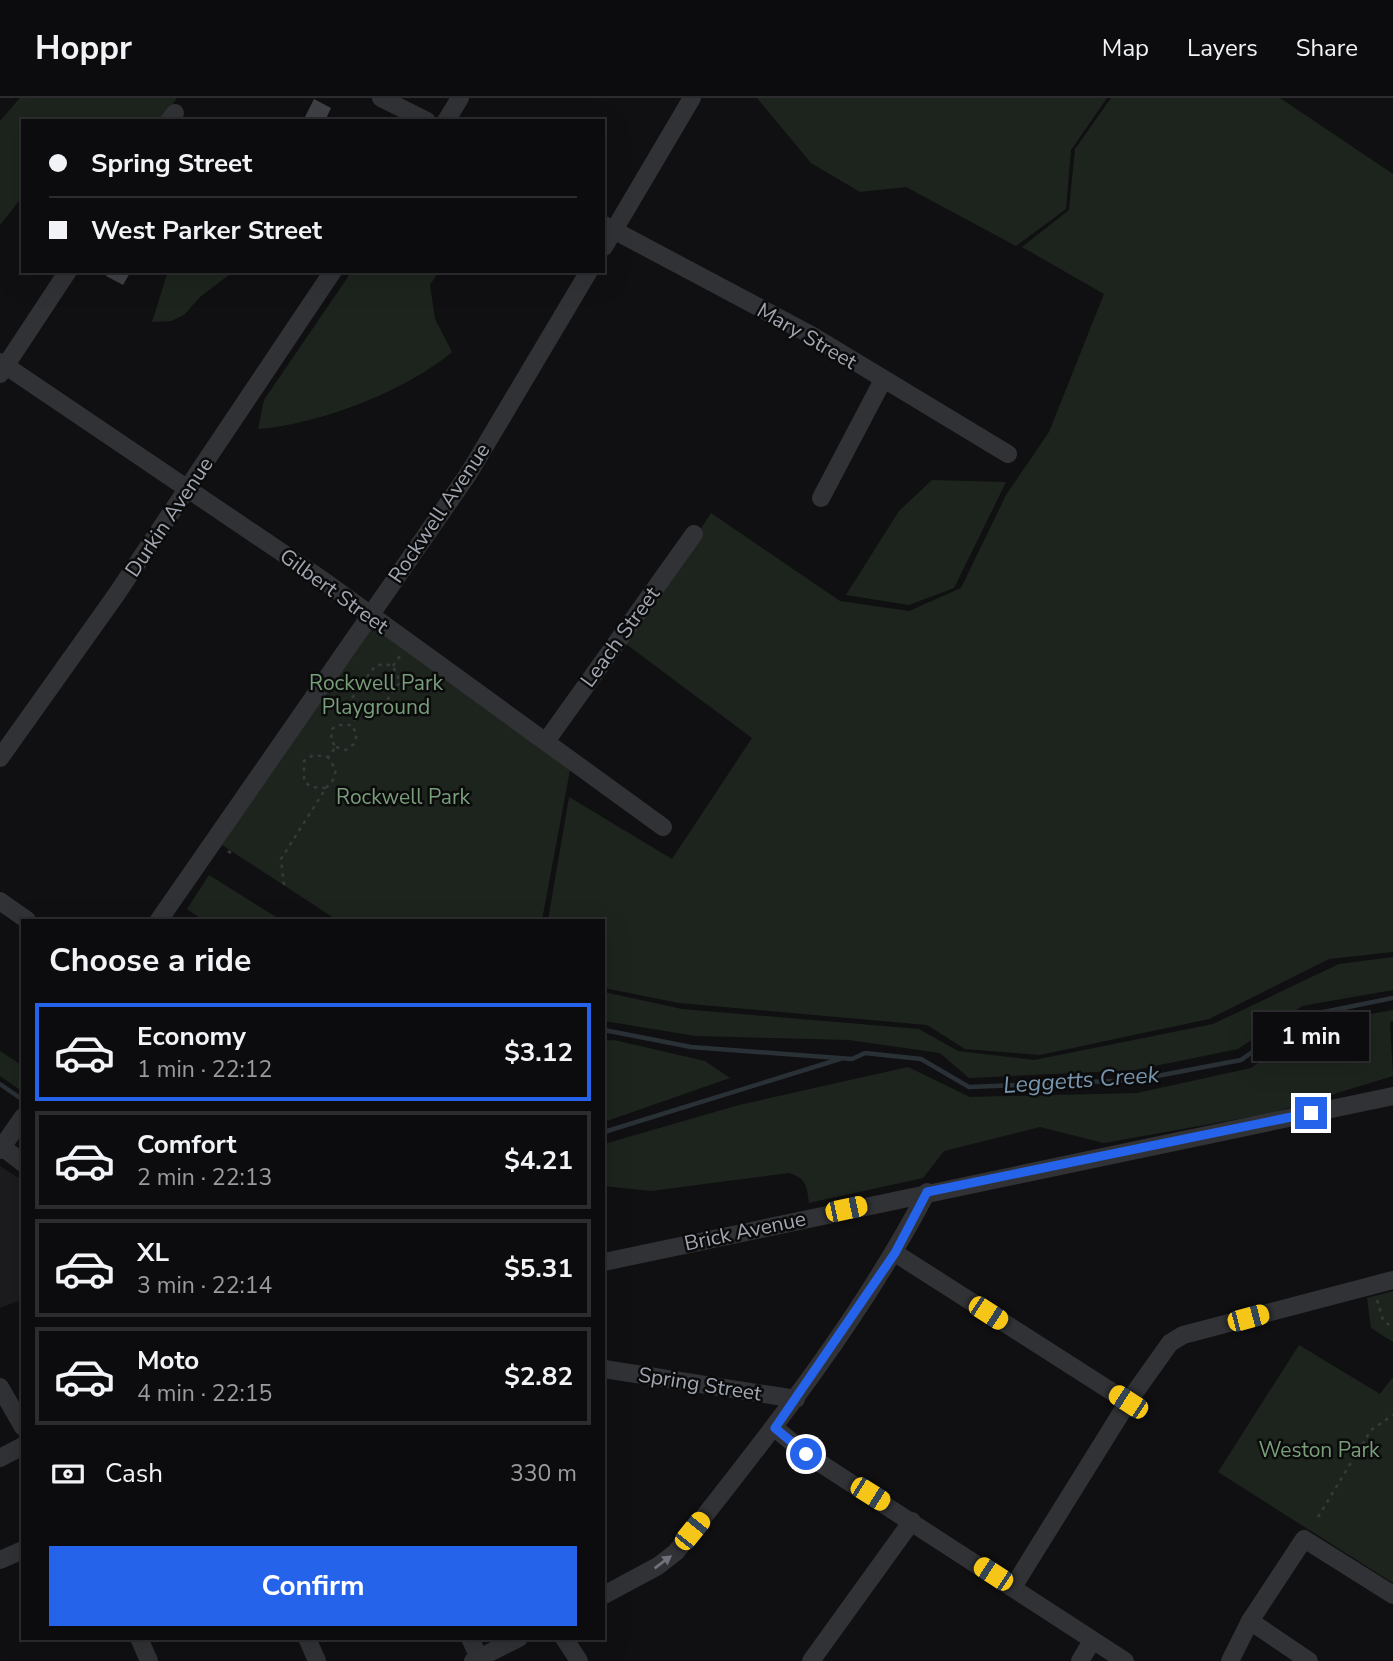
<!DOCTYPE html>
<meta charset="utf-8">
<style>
body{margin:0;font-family:"Nunito Sans",sans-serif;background:#1a1a1c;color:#f1f3f6;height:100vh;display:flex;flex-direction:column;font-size:26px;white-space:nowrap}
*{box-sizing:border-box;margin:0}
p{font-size:23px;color:#9a9b9e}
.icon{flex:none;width:38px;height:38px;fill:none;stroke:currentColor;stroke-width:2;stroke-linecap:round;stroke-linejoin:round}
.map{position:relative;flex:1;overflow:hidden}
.panel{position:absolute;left:21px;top:821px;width:584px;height:721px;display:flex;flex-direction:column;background:#0c0c0e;border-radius:0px;box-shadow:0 7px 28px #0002,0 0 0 2px #2c2c2e}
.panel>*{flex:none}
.hud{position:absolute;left:21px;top:21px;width:584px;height:154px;border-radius:0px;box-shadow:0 7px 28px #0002,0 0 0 2px #2c2c2e;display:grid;align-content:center;height:154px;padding:0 28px;background:#0c0c0e}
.end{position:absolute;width:32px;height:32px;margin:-16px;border:9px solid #2563eb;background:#fff;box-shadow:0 0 0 4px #fff}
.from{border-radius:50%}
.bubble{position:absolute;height:49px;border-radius:0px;background:#0c0c0e;box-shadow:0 7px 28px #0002,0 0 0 2px #2c2c2e;font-size:23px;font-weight:700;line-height:49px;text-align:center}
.car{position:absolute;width:21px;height:42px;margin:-21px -10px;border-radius:9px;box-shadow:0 0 5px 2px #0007;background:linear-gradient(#f5c518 24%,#345 0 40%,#f5c518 0 76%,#345 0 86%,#f5c518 0)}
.hud b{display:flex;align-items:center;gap:24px;height:66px;font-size:26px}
.hud b+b{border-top:2px solid #2c2c2e}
.hud i{width:18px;height:18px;background:#f1f3f6}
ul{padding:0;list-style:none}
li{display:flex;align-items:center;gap:21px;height:98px;margin:0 14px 10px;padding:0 14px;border:4px solid #2c2c2e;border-radius:0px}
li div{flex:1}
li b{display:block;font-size:26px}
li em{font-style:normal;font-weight:700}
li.on{border-color:#2563eb}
li>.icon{width:63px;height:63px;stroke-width:1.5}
h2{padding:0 28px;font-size:32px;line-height:84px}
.pay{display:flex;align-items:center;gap:18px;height:77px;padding:0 28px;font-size:26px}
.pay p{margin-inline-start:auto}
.primary-button{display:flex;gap:14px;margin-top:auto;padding:14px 28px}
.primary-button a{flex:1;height:80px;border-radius:0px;background:#2563eb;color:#fff;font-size:28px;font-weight:700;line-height:80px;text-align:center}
header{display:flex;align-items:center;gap:42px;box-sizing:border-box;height:98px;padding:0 35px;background:#0c0c0e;border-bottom:2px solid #2c2c2e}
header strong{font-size:33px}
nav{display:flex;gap:38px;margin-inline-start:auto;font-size:24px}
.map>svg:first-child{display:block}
</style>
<header>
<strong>Hoppr</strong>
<nav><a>Map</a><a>Layers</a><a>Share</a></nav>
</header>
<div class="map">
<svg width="1393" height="1563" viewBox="0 0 1393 1563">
<rect width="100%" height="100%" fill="#101012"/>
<path fill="#1c1c1f" d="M0,1068L23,1083V1201L0,1210Z"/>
<g fill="#1d241d">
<path d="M20,0H177L160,23H23V98L0,127V23Z"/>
<path d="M757,0H1107L1071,52L1066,111L1016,148L906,89L860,94L811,65Z"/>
<path d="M1111,0H1280L1393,76V854L1329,861L1209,921L1040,957L965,951L927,927L679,905L604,890V822H548L569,699L672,761L752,640L626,546L711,415L840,503L909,513L961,490L1006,397L1049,334L1104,196L1022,149L1069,112L1075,51Z"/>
<path d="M168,173H234L200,199L184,217L171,223L152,224Z"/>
<path d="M352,173H439L430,187L435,221L452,254C406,293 317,327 258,331L264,302Z"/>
<path d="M932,382L1006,384L954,490L909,507L846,497L899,413Z"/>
<path d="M370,523L571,667L542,822H337L222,747Z"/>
<path d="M209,777L281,822H203L187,811Z"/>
<path d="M1393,859V892L1302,908L1238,951L1135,972L969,980L940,955L849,942L695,938L604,923V894L682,911L919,931L958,953L1034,962L1213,926L1339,866Z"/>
<path d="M1393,912V923L1390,924L1393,978L1272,1015L1104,1045L1040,1029L944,1053L923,1080L809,1105C807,1088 806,1080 789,1075L651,1093L604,1088V1046L739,1007L908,969L970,999L1137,995L1251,970L1309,927Z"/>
<path d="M614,942L705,963L730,980L604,1024V943Z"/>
<path d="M0,953L23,968V994L0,978Z"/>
<path d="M1393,1193V1244L1371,1230L1367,1200Z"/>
<path d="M1299,1247L1380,1296L1393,1279V1485L1218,1374Z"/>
</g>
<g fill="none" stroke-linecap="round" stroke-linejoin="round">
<g stroke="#293137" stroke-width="4.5">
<path d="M604,932L691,949L852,961L865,955L921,961L969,989L1136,982L1241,962L1304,918L1393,900"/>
<path d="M0,986L23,1002"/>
<path d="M604,1034L840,961"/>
</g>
</g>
<g fill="#3f4045">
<path d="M314,1L331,10L325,23H303Z"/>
<path d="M109,173H131L123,187L106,178Z"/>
</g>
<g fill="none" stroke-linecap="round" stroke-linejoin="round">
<g stroke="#37393d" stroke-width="2.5" stroke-dasharray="3.5 5" stroke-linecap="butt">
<path d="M393,568L400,558"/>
<path d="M336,649L346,652L354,646L357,636L351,627"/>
<path d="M326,690L333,682L336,672L328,659"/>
<path d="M228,753L234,757"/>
<path d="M284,787L281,761L326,690L311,689L304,683V663L313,657L328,659L336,649L331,642L332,631L338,627H351L357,619L352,609V600L375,568L384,566L393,568L400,584L375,619H357"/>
<path d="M1377,1202L1383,1222L1393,1230"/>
<path d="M1318,1419L1371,1332L1393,1317"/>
</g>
<g stroke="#313236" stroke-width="18">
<path d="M381,0L427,23"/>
<path d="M169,23L175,15"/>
<path d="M446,23L460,0"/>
<path d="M604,127L811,237L1008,356"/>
<path d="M604,149L692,0"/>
<path d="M0,264L324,483L663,729"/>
<path d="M0,276L68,173"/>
<path d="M821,400L883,282"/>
<path d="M547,642L694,436"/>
<path d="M0,660L116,497L333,173"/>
<path d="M0,803L27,822"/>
<path d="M159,822L469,375L589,173"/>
<path d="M2,1049L23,1065"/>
<path d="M0,1052L23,1019"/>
<path d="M895,1155L1128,1304"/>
<path d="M604,1164L1393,998"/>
<path d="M604,1271L796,1301"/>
<path d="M0,1289L23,1329"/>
<path d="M775,1330L806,1356L1125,1563"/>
<path d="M0,1360L23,1348"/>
<path d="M0,1462L23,1452"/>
<path d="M1013,1489L1128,1304L1170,1245L1183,1237L1393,1182"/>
<path d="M604,1497L658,1468L676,1454C767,1339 859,1224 927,1094"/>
<path d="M1250,1523L1309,1563"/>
<path d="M139,1540L149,1563"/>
<path d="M307,1540L317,1563"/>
<path d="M470,1540L479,1560"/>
<path d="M564,1540L579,1563"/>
<path d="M473,1563L519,1540"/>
<path d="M811,1563L912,1423"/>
<path d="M1080,1563L1092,1543"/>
<path d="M1230,1563L1250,1523L1304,1441L1393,1497"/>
</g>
</g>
<defs><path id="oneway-solid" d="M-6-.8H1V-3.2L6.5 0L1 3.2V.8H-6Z" transform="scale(1.75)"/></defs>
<use fill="#6f727a" href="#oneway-solid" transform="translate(663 1464) rotate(-37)"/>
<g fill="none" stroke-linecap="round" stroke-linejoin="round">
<path stroke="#2563eb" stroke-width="9" d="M806,1356L775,1330L895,1155L927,1094L1311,1015"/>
</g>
<g text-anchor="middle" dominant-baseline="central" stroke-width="5" stroke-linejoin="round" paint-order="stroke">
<g font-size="21" fill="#a1a7b2" stroke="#0b0b0c">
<text transform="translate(807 238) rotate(30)">Mary Street</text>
<text transform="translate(439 415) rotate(-56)">Rockwell Avenue</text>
<text transform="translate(169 419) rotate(-56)">Durkin Avenue</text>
<text transform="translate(334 493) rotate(36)">Gilbert Street</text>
<text transform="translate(620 539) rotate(-54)">Leach Street</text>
<text transform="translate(745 1133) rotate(-12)">Brick Avenue</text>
<text transform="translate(700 1286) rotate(9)">Spring Street</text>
</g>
<g font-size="21" fill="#789e7a" stroke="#0b0b0c">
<text x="376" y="585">Rockwell Park<tspan x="376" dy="24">Playground</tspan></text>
<text x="403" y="699">Rockwell Park</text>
<text x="1319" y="1352">Weston Park</text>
</g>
<g font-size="23" font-style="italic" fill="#7895ae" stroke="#0b0b0c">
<text transform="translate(1081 982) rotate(-4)">Leggetts Creek</text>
</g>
</g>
</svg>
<i class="end from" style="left:806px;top:1356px"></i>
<i class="end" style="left:1311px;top:1015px"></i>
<div class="bubble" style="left:1253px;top:914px;width:116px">1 min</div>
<i class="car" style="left:846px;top:1111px;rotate:78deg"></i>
<i class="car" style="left:988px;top:1215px;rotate:123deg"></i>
<i class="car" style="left:1248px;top:1220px;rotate:75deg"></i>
<i class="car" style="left:1128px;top:1304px;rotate:303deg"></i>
<i class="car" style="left:870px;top:1396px;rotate:122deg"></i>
<i class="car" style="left:692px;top:1433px;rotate:39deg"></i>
<i class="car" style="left:993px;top:1476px;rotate:303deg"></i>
<div class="hud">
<b><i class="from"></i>Spring Street</b>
<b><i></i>West Parker Street</b>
</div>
<section class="panel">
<h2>Choose a ride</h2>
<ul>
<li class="on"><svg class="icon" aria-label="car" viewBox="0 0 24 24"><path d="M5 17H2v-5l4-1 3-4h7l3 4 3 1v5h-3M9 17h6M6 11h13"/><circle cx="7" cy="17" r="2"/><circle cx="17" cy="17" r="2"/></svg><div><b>Economy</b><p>1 min · 22:12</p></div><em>$3.12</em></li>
<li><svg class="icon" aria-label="car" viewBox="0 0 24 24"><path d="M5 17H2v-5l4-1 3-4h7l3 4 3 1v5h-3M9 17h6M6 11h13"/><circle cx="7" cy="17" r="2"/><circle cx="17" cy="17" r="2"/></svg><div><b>Comfort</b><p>2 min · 22:13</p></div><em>$4.21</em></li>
<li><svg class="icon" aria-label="car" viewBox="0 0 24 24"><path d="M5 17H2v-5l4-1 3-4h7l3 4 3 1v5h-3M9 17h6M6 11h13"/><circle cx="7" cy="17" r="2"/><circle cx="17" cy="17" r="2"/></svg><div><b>XL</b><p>3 min · 22:14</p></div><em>$5.31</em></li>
<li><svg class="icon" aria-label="car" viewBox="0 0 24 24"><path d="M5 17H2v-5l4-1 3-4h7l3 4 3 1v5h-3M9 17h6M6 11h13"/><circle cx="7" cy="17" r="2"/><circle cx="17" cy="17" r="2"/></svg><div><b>Moto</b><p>4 min · 22:15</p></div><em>$2.82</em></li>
</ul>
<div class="pay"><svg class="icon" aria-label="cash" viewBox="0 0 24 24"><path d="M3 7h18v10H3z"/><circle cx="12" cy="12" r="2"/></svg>Cash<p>330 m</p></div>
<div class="primary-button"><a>Confirm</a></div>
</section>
</div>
